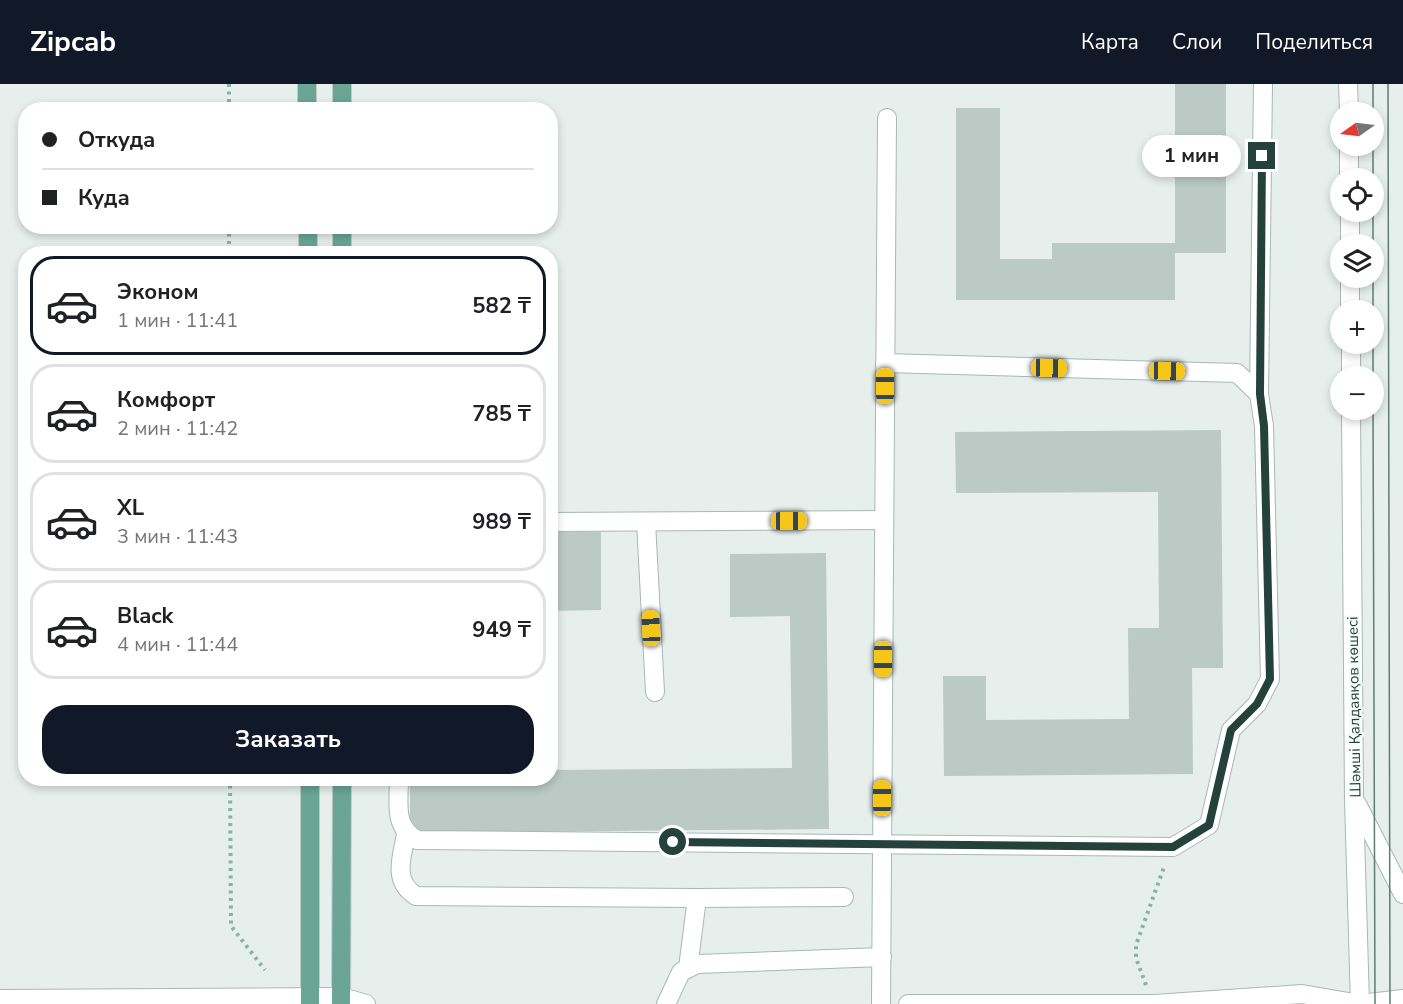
<!DOCTYPE html>
<html lang="ru">
<meta charset="utf-8">
<style>
body{margin:0;font-family:"Nunito Sans",sans-serif;background:#f6f6f6;color:#202124;height:100vh;display:flex;flex-direction:column;font-size:22px;white-space:nowrap}
*{box-sizing:border-box;margin:0}
p{font-size:20px;color:#757577}
.icon{flex:none;width:33px;height:33px;fill:none;stroke:currentColor;stroke-width:2;stroke-linecap:round;stroke-linejoin:round}
.map{position:relative;flex:1;overflow:hidden}
.details{position:absolute;left:18px;top:162px;width:540px;height:540px;display:flex;flex-direction:column;background:#fff;border-radius:24px;box-shadow:0 3px 9px #0003}
.details>*{flex:none}
.banner{position:absolute;left:18px;top:18px;width:540px;height:132px;border-radius:24px;box-shadow:0 3px 9px #0003;display:grid;align-content:center;height:132px;padding:0 24px;background:#fff}
.needle{width:39px;rotate:256deg}
.buttons{position:absolute;left:1330px;top:18px;display:grid;gap:12px}
.buttons a{display:grid;place-items:center;width:54px;height:54px;border-radius:50%;background:#fff;box-shadow:0 3px 9px #0003;font-size:30px}
.end{position:absolute;width:27px;height:27px;margin:-14px;border:8px solid #24423a;background:#fff;box-shadow:0 0 0 3px #fff}
.from{border-radius:50%}
.bubble{position:absolute;height:42px;border-radius:21px;background:#fff;box-shadow:0 3px 9px #0003;font-size:20px;font-weight:700;line-height:42px;text-align:center}
.car{position:absolute;width:18px;height:36px;margin:-18px -9px;border-radius:8px;box-shadow:0 0 4px 2px #0007;background:linear-gradient(#f5c518 24%,#345 0 40%,#f5c518 0 76%,#345 0 86%,#f5c518 0)}
.banner b{display:flex;align-items:center;gap:21px;height:57px;font-size:22px}
.banner b+b{border-top:2px solid #e0e0e0}
.banner i{width:15px;height:15px;background:#202124}
ul{padding:10px 0 0;list-style:none}
li{display:flex;align-items:center;gap:18px;height:99px;margin:0 12px 9px;padding:0 12px;border:3px solid #e0e0e0;border-radius:24px}
li div{flex:1}
li b{display:block;font-size:22px}
li em{font-style:normal;font-weight:700}
li.current{border-color:#111827}
li>.icon{width:54px;height:54px;stroke-width:1.5}
.button{display:flex;gap:12px;margin-top:auto;padding:12px 24px}
.button a{flex:1;height:69px;border-radius:24px;background:#111827;color:#fff;font-size:24px;font-weight:700;line-height:69px;text-align:center}
header{display:flex;align-items:center;gap:36px;box-sizing:border-box;height:84px;padding:0 30px;background:#111827;color:#fff}
header strong{font-size:28px}
nav{display:flex;gap:33px;margin-inline-start:auto;font-size:21px}
.map>svg:first-child{display:block}
</style>
<header>
<strong>Zipcab</strong>
<nav><a>Карта</a><a>Слои</a><a>Поделиться</a></nav>
</header>
<div class="map">
<svg width="1403" height="920" viewBox="0 0 1403 920">
<rect width="100%" height="100%" fill="#e6efeb"/>
<g fill="#bbcac4">
<path d="M1175,0H1226V169H1175V216H956V24H1000V175H1052V159H1175Z"/>
<path d="M1221,346L1223,584H1192L1193,690L944,692L943,592H986V636L1129,635L1128,544H1159L1158,408L956,409L955,348Z"/>
<path d="M550,448H601V526L550,527Z"/>
<path d="M826,469L829,745L410,749V694H550V686L792,684L790,532L730,533V470Z"/>
</g>
<g fill="none" stroke-linecap="round" stroke-linejoin="round">
<g stroke="#a8b8b2" stroke-width="20">
<g id="minor">
<path d="M1348,0L1349,28"/>
<path d="M1349,62V94"/>
<path d="M1350,128V160"/>
<path d="M1350,194V226"/>
<path d="M1351,260V292"/>
<path d="M1259,310L1263,0"/>
<path d="M1351,326L1354,716L1360,920"/>
<path d="M550,438L884,436"/>
<path d="M646,438L655,608"/>
<path d="M399,694C399,719 393,743 417,756L1173,763L1209,741L1231,646L1257,620L1270,595L1264,342L1259,310L1237,289L885,279"/>
<path d="M1357,720L1403,810"/>
<path d="M406,750C402,773 392,797 416,812L697,814L688,884"/>
<path d="M697,814L844,813"/>
<path d="M0,915L342,913L366,920"/>
<path d="M666,920L681,888L697,880L882,873"/>
<path d="M881,920L887,34"/>
<path d="M908,920H1151"/>
<path d="M1154,920L1302,910L1360,920L1403,915"/>
</g>
</g>
<g stroke="#c2cac8" stroke-width="20">
<g id="major">
<path d="M307,0V26"/>
<path d="M342,26V0"/>
<path d="M308,142V170"/>
<path d="M342,170V142"/>
<path d="M310,694V920"/>
<path d="M341,920L342,694"/>
</g>
</g>
<g stroke="#86b3a5" stroke-width="4" stroke-dasharray="3 4.5" stroke-linecap="butt">
<path d="M229,0V26"/>
<path d="M229,142V170"/>
<path d="M230,694L231,842L265,886"/>
<path d="M1146,901L1136,874V861L1164,783"/>
</g>
<use href="#minor" stroke="#fff" stroke-width="18"/>
<use href="#major" stroke="#6aa596" stroke-width="18"/>
<g stroke="#5f7d75" stroke-width="1.5">
<path d="M1388,0L1390,920"/>
<path d="M1373,28V0"/>
<path d="M1373,94V62"/>
<path d="M1373,160V128"/>
<path d="M1373,226V194"/>
<path d="M1373,292V260"/>
<path d="M1373,326L1375,920"/>
</g>
</g>
<g fill="none" stroke-linecap="round" stroke-linejoin="round">
<path stroke="#24423a" stroke-width="8" d="M673,758L1173,763L1209,741L1231,646L1257,620L1270,595L1264,342L1260,310L1262,72"/>
</g>
<g text-anchor="middle" dominant-baseline="central" stroke-width="4.5" stroke-linejoin="round" paint-order="stroke">
<g font-size="15" fill="#24423a" stroke="#f7fbf9">
<text transform="translate(1354 623) rotate(-91)">Шәмші Қалдаяқов көшесі</text>
</g>
</g>
</svg>
<div class="buttons">
<a><svg class="needle" viewBox="-14 -14 28 28"><path d="M0-13l5 13h-10z" fill="#e53935"/><path d="M0 13l5-13h-10z" fill="#757577"/></svg></a>
<a><svg class="icon" aria-label="locate" viewBox="0 0 24 24"><circle cx="12" cy="12" r="6"/><path d="M12 2v4M12 18v4M2 12h4M18 12h4"/></svg></a>
<a><svg class="icon" aria-label="layers" viewBox="0 0 24 24"><path d="M12 4l9 5-9 5-9-5zM3 14l9 5 9-5"/></svg></a>
<a>+</a>
<a>−</a>
</div>
<i class="end from" style="left:673px;top:758px"></i>
<i class="end" style="left:1262px;top:72px"></i>
<div class="bubble" style="left:1142px;top:51px;width:99px">1 мин</div>
<i class="car" style="left:1049px;top:284px;rotate:91deg"></i>
<i class="car" style="left:1167px;top:287px;rotate:91deg"></i>
<i class="car" style="left:885px;top:302px;rotate:0deg"></i>
<i class="car" style="left:789px;top:437px;rotate:90deg"></i>
<i class="car" style="left:651px;top:544px;rotate:357deg"></i>
<i class="car" style="left:883px;top:575px;rotate:180deg"></i>
<i class="car" style="left:882px;top:714px;rotate:0deg"></i>
<div class="banner">
<b><i class="from"></i>Откуда</b>
<b><i></i>Куда</b>
</div>
<section class="details">
<ul>
<li class="current"><svg class="icon" aria-label="car" viewBox="0 0 24 24"><path d="M5 17H2v-5l4-1 3-4h7l3 4 3 1v5h-3M9 17h6M6 11h13"/><circle cx="7" cy="17" r="2"/><circle cx="17" cy="17" r="2"/></svg><div><b>Эконом</b><p>1 мин · 11:41</p></div><em>582 ₸</em></li>
<li><svg class="icon" aria-label="car" viewBox="0 0 24 24"><path d="M5 17H2v-5l4-1 3-4h7l3 4 3 1v5h-3M9 17h6M6 11h13"/><circle cx="7" cy="17" r="2"/><circle cx="17" cy="17" r="2"/></svg><div><b>Комфорт</b><p>2 мин · 11:42</p></div><em>785 ₸</em></li>
<li><svg class="icon" aria-label="car" viewBox="0 0 24 24"><path d="M5 17H2v-5l4-1 3-4h7l3 4 3 1v5h-3M9 17h6M6 11h13"/><circle cx="7" cy="17" r="2"/><circle cx="17" cy="17" r="2"/></svg><div><b>XL</b><p>3 мин · 11:43</p></div><em>989 ₸</em></li>
<li><svg class="icon" aria-label="car" viewBox="0 0 24 24"><path d="M5 17H2v-5l4-1 3-4h7l3 4 3 1v5h-3M9 17h6M6 11h13"/><circle cx="7" cy="17" r="2"/><circle cx="17" cy="17" r="2"/></svg><div><b>Black</b><p>4 мин · 11:44</p></div><em>949 ₸</em></li>
</ul>
<div class="button"><a>Заказать</a></div>
</section>
</div>
